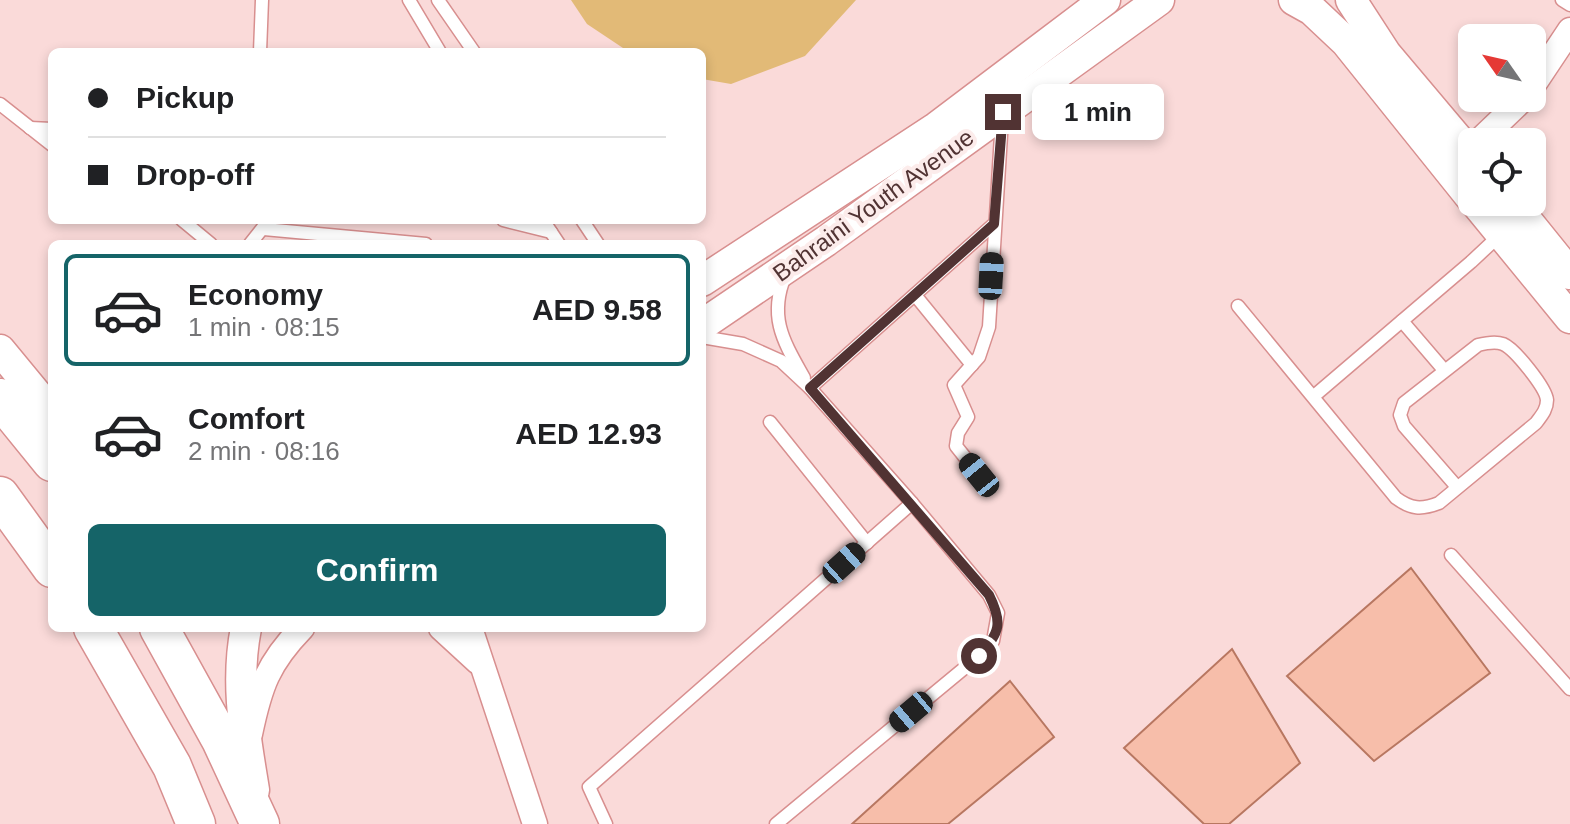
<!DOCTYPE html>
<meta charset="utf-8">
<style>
body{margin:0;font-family:Arial,sans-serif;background:#f6f6f6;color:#202124;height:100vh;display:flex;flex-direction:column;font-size:30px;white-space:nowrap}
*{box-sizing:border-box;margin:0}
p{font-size:26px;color:#757577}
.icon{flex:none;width:44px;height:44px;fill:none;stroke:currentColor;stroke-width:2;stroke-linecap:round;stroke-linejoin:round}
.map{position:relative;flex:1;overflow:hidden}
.details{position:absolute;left:48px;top:240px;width:658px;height:392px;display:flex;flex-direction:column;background:#fff;border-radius:12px;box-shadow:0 4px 12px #0003}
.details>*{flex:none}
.top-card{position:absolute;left:48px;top:48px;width:658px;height:176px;border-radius:12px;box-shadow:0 4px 12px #0003;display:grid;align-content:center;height:176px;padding:0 40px;background:#fff}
.needle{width:52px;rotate:304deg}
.buttons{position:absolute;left:1458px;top:24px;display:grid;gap:16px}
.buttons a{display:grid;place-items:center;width:88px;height:88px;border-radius:12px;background:#fff;box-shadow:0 4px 12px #0003;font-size:40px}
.end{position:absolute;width:36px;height:36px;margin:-18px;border:10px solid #513333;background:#fff;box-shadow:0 0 0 4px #fff}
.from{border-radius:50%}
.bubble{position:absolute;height:56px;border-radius:12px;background:#fff;box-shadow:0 4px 12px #0003;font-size:26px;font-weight:700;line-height:56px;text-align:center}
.car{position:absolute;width:24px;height:48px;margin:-24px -12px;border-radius:10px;box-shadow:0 0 6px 2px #0007;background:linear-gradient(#222 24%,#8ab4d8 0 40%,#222 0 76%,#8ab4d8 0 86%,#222 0)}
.top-card b{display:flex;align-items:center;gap:28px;height:76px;font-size:30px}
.top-card b+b{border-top:2px solid #e0e0e0}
.top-card i{width:20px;height:20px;background:#202124}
ul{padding:14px 0 0;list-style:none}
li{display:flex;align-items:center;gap:24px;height:112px;margin:0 16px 12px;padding:0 24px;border:4px solid transparent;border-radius:12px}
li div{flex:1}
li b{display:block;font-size:30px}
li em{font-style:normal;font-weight:700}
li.current{border-color:#156468}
li>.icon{width:72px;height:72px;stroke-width:1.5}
.cta{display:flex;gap:16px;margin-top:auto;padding:16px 40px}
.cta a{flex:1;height:92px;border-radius:12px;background:#156468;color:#fff;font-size:32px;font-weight:700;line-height:92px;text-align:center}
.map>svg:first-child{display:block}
</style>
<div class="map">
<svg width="1570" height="824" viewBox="0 0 1570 824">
<rect width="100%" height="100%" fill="#fadad9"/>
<path fill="#e2ba77" d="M571,0H856L805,56L731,84L702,79V52H629L587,24Z"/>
<g fill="#f7beaa" stroke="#b87761" stroke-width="2">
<path d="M1411,568L1490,673L1374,761L1287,676Z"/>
<path d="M1232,649L1300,763L1229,824H1204L1124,748Z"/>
<path d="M1010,681L1054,737L948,824H852Z"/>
</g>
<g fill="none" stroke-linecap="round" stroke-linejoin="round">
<g stroke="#d88f8f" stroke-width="15">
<g id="service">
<path d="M409,0L440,52"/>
<path d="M438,0L474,52"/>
<path d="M1562,0L1570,5"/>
<path d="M260,52L262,0"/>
<path d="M0,104L52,145"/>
<path d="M30,128L52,129"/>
<path d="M182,220L211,244"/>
<path d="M503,220L551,232"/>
<path d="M543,220L559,244"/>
<path d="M582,220L598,244"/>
<path d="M264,229L426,244"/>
<path d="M250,244L269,220"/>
<path d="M785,276C768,318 784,342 804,378"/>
<path d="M915,295L972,365"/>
<path d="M1238,306L1396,498C1411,509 1421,510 1439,503L1536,423C1541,416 1547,410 1547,400C1546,388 1515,349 1503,344C1495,341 1486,343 1478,345L1404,403L1400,415L1404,426L1457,487"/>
<path d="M1402,321L1444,370"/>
<path d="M702,337L743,344L781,361L810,388L912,503L989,595L998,613L993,641L979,656L776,824"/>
<path d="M810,388L994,224"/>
<path d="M1314,396L1471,262L1501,234"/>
<path d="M770,422L867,543"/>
<path d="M979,475L956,446L958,433L968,417L954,385L979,357L989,327L1002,119"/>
<path d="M1451,555L1570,689"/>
<path d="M606,824L589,787L912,503"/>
</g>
</g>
<g stroke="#d88f8f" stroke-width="27">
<g id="minor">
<path d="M1532,87L1570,30"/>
<path d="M1478,142L1524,98"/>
<path d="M441,628L478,662"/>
<path d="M470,628L535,824"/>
<path d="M250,734C260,686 268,663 302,628"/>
</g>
</g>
<g stroke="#d88f8f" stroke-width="33">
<g id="tertiary">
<path d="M1294,0L1312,10L1346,42L1472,199"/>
<path d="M1351,0L1386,54L1472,156"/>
<path d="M1475,202L1570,318"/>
<path d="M1512,202L1570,274"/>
<path d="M702,281L937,127L1105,0"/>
<path d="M702,325L826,241L1159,0"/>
<path d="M0,350L52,413"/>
<path d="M246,628C235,684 245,734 254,790"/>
</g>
</g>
<g stroke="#d88f8f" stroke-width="41">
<g id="primary">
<path d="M0,398L52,462"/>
<path d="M0,496L52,568"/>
<path d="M93,628L172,766L196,824"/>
<path d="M159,628L221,740L260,824"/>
</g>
</g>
<use href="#service" stroke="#fff" stroke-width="12"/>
<use href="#minor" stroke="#fff" stroke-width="24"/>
<use href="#tertiary" stroke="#fff" stroke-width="30"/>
<use href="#primary" stroke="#fff" stroke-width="38"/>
</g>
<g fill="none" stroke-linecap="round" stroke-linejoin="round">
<path stroke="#513333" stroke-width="10" d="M979,656C1000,633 1003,623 989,595L810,388L994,224L1003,112"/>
</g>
<g text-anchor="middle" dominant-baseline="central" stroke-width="8" stroke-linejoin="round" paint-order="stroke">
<g font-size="24" fill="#513333" stroke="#fceceb">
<text transform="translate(873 205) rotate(-36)">Bahraini Youth Avenue</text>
</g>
</g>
</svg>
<div class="buttons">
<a><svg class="needle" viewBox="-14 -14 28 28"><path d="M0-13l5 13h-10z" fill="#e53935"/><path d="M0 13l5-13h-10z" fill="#757577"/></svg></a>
<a><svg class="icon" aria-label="locate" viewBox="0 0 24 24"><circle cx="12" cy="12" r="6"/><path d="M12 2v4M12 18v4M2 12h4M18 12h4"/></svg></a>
</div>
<i class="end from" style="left:979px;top:656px"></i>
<i class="end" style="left:1003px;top:112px"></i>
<div class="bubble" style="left:1032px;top:84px;width:132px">1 min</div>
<i class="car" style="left:991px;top:276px;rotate:3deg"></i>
<i class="car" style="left:979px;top:475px;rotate:321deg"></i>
<i class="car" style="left:844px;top:563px;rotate:48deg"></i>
<i class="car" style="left:911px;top:712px;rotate:230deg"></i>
<div class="top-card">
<b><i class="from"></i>Pickup</b>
<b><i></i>Drop-off</b>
</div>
<section class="details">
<ul>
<li class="current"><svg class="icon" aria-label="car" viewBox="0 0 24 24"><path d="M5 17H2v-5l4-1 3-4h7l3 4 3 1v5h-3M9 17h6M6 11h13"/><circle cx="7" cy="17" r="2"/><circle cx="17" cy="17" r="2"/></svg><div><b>Economy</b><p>1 min · 08:15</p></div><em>AED 9.58</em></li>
<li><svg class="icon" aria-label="car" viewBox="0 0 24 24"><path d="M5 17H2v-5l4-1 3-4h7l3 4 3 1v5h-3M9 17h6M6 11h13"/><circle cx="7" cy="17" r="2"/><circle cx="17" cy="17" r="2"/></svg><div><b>Comfort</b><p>2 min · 08:16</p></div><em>AED 12.93</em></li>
</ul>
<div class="cta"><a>Confirm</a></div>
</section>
</div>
